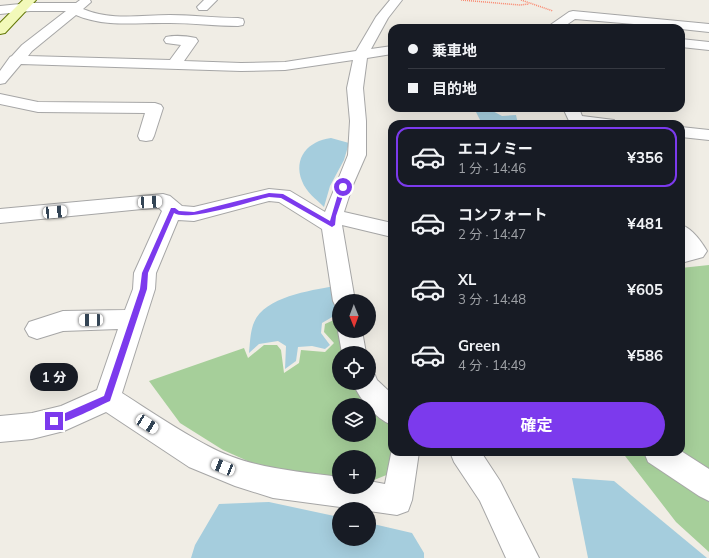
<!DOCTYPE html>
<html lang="ja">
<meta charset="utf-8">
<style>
body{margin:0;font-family:Mulish,"Noto Sans JP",sans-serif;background:#242831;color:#f1f3f6;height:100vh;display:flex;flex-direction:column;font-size:15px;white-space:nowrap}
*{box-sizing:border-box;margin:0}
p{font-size:13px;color:#9ea1a6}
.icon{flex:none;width:22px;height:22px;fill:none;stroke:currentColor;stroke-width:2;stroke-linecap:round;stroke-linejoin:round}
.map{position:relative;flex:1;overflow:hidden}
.panel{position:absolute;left:388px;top:120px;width:297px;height:336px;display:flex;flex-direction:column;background:#171b24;border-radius:12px;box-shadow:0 4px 16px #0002}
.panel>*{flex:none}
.top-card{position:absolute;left:388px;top:24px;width:297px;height:88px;border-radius:12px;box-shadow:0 4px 16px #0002;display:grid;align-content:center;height:88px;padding:0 20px;background:#171b24}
.needle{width:26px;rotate:179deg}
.controls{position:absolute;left:332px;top:294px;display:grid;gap:8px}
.controls a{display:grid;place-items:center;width:44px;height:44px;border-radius:50%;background:#171b24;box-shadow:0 4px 16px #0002;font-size:20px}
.end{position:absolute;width:18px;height:18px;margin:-9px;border:5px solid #7c3aed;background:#fff;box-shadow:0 0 0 2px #fff}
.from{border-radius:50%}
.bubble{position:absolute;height:28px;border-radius:14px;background:#171b24;box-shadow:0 4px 16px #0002;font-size:13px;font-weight:700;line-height:28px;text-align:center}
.car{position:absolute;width:12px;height:24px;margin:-12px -6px;border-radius:5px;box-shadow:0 0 3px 1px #0007;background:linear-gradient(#fff 24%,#345 0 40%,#fff 0 76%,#345 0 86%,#fff 0)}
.top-card b{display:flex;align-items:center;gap:14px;height:38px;font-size:15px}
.top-card b+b{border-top:1px solid #363941}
.top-card i{width:10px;height:10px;background:#f1f3f6}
ul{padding:7px 0 0;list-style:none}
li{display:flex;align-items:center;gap:12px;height:60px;margin:0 8px 6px;padding:0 12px;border:2px solid transparent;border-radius:12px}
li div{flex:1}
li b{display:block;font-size:15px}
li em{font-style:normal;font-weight:700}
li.on{border-color:#7c3aed}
li>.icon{width:36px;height:36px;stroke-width:1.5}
.cta{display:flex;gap:8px;margin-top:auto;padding:8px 20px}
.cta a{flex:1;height:46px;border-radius:24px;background:#7c3aed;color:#fff;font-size:16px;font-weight:700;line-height:46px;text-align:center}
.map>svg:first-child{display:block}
</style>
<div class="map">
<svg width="709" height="558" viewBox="0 0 709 558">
<rect width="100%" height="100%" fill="#f0ede5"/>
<g fill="#a6cf9a">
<path d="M709,265V552L676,522L622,452H681V268Z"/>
<path d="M336,319L343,353H339V383H356L369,405H339V435H369V405C374,410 382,414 386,420C397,435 391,457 389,474L369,482V457H339V482L279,475L223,450L180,423L149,381L244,348L248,358L264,345H277L281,350L284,373L299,363L301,350L325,352L334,343L324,332L325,324Z"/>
</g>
<g fill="#a5cddd">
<path d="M474,108H487L502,116L516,115L518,124H482Z"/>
<path d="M331,138L349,143L344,160L330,186L324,207C316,199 306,192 302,181C293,158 308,141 331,138Z"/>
<path d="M334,286L339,313L322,323L321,333L330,345L325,349L312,346L298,347L296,361L285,369L286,346L278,341L259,344L249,353C250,344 250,334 253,325C262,297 309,291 334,286Z"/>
<path d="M572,478L614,481L707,558H588Z"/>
<path d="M269,502L339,517V539H369V523L412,533L424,553V558H191L195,545L219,504Z"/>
</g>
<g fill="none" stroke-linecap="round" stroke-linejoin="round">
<g stroke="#a6a6a6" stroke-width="2">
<g id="minor">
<path d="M80,0H90L91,2L83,9C111,21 141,15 170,15C192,15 215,18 238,18L243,19L244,22L243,25L238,26C215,26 193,23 170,23C139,22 106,28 76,15L32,51L28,56L170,60L181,45L166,43L164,40L166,37C175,35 187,36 196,38L198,41L184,61L241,63L285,62L356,51L376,17L390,0H402L388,18L371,49L392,46V54L367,58L363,88L366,121V155L352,187L344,212L392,223V237L342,225L355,301H339V308L336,307L333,301L322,229L279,202L269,201L194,221L178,220L156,273L155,289L122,393C150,411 178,430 208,446C248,468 295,471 339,477V487H369V481L385,484L392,449V452H419L412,500L408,511L397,515L369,511V509H355L273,498L235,486L189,467L106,412L64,431L32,439L0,442V416L32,413L61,406L97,390L118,329L63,331L37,339L29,336L25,329L29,322L63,311L125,310L133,289L134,273L162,211L159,208L142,209L0,223V209L163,194L170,196L182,206L194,207L269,189L290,191L325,212L348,155L350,121L347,88L353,60L285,70L241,71L21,64L5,83L0,84V71L10,57L12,56L22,45L66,11H30L0,14V6L30,3H76Z"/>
<path d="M204,0H217L207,10H199L197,7Z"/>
<path d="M573,11L709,24V32L681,29V28L575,19L562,28H546L569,12Z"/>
<path d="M681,39L709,42V50L681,47Z"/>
<path d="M0,94L38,102L155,103L161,105L163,108L154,136L152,140L146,141L140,140L138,136L145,113L38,112L0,104Z"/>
<path d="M563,108H579L582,116L614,120L616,124L570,123Z"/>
<path d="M681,127L709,130V140L681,137Z"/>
<path d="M681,225C692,228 701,241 707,251L703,257L681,263Z"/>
<path d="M339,329V331H362L366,353H342L338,331Z"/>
<path d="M369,372L375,375L377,380L392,394V425C375,418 360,400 353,383H369Z"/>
<path d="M681,451L709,469V501L699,496L648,462L644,452H681Z"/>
<path d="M450,452H481L500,481L539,558H506L480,501L454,462Z"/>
</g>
</g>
<g stroke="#627705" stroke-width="2">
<path id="secondary" d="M23,0H36L5,33L0,34V23Z"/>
</g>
<g stroke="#fa856c" stroke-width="1.5" stroke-dasharray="1 1" stroke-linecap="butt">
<path d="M461,0L520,5L529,4"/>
<path d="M521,0L553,11"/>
</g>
<use href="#minor" fill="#fff" fill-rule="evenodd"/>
<use href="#secondary" fill="#f2f9b9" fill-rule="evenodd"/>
</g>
<path fill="#7c3aed" d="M343,185L346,187L336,216L335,225L332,227L281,198L269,197C251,201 188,222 174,213L148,273L147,289L110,401C98,406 61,427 51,423V418L63,414L104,396L140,289L142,273L171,208H175L179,211L194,212L269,193L283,194L330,221L340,187Z"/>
</svg>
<div class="controls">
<a><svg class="needle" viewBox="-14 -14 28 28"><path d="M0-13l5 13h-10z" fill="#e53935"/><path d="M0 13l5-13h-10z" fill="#9ea1a6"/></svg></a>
<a><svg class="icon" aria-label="locate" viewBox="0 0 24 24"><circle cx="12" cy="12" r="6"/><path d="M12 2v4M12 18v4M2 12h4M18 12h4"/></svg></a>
<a><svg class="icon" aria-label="layers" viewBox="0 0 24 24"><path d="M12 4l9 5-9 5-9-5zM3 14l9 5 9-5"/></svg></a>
<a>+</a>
<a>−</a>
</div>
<i class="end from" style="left:343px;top:187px"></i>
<i class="end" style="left:54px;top:421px"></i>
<div class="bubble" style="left:30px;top:363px;width:48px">1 分</div>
<i class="car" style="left:150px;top:202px;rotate:87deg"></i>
<i class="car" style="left:55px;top:212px;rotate:85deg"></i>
<i class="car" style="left:91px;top:320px;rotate:269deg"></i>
<i class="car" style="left:147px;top:424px;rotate:123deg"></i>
<i class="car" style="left:223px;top:467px;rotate:292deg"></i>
<div class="top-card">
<b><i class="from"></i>乗車地</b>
<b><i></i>目的地</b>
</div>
<section class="panel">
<ul>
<li class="on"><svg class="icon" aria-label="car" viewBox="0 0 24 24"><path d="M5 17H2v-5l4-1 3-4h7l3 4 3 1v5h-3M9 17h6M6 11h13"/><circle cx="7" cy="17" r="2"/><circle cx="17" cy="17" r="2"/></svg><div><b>エコノミー</b><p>1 分 · 14:46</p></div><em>¥356</em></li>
<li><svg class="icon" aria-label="car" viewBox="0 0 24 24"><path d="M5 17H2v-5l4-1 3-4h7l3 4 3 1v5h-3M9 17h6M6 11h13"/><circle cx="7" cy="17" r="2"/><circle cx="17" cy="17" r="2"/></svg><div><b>コンフォート</b><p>2 分 · 14:47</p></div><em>¥481</em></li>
<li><svg class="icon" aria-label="car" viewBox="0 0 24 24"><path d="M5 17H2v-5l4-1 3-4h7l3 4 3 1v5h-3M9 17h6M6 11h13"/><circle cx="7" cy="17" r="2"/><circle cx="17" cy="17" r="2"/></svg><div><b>XL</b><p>3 分 · 14:48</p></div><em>¥605</em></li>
<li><svg class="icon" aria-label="car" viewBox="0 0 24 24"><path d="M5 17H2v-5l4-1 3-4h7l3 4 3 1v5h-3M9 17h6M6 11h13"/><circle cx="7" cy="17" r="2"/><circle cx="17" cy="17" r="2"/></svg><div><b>Green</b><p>4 分 · 14:49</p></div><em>¥586</em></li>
</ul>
<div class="cta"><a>確定</a></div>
</section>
</div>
